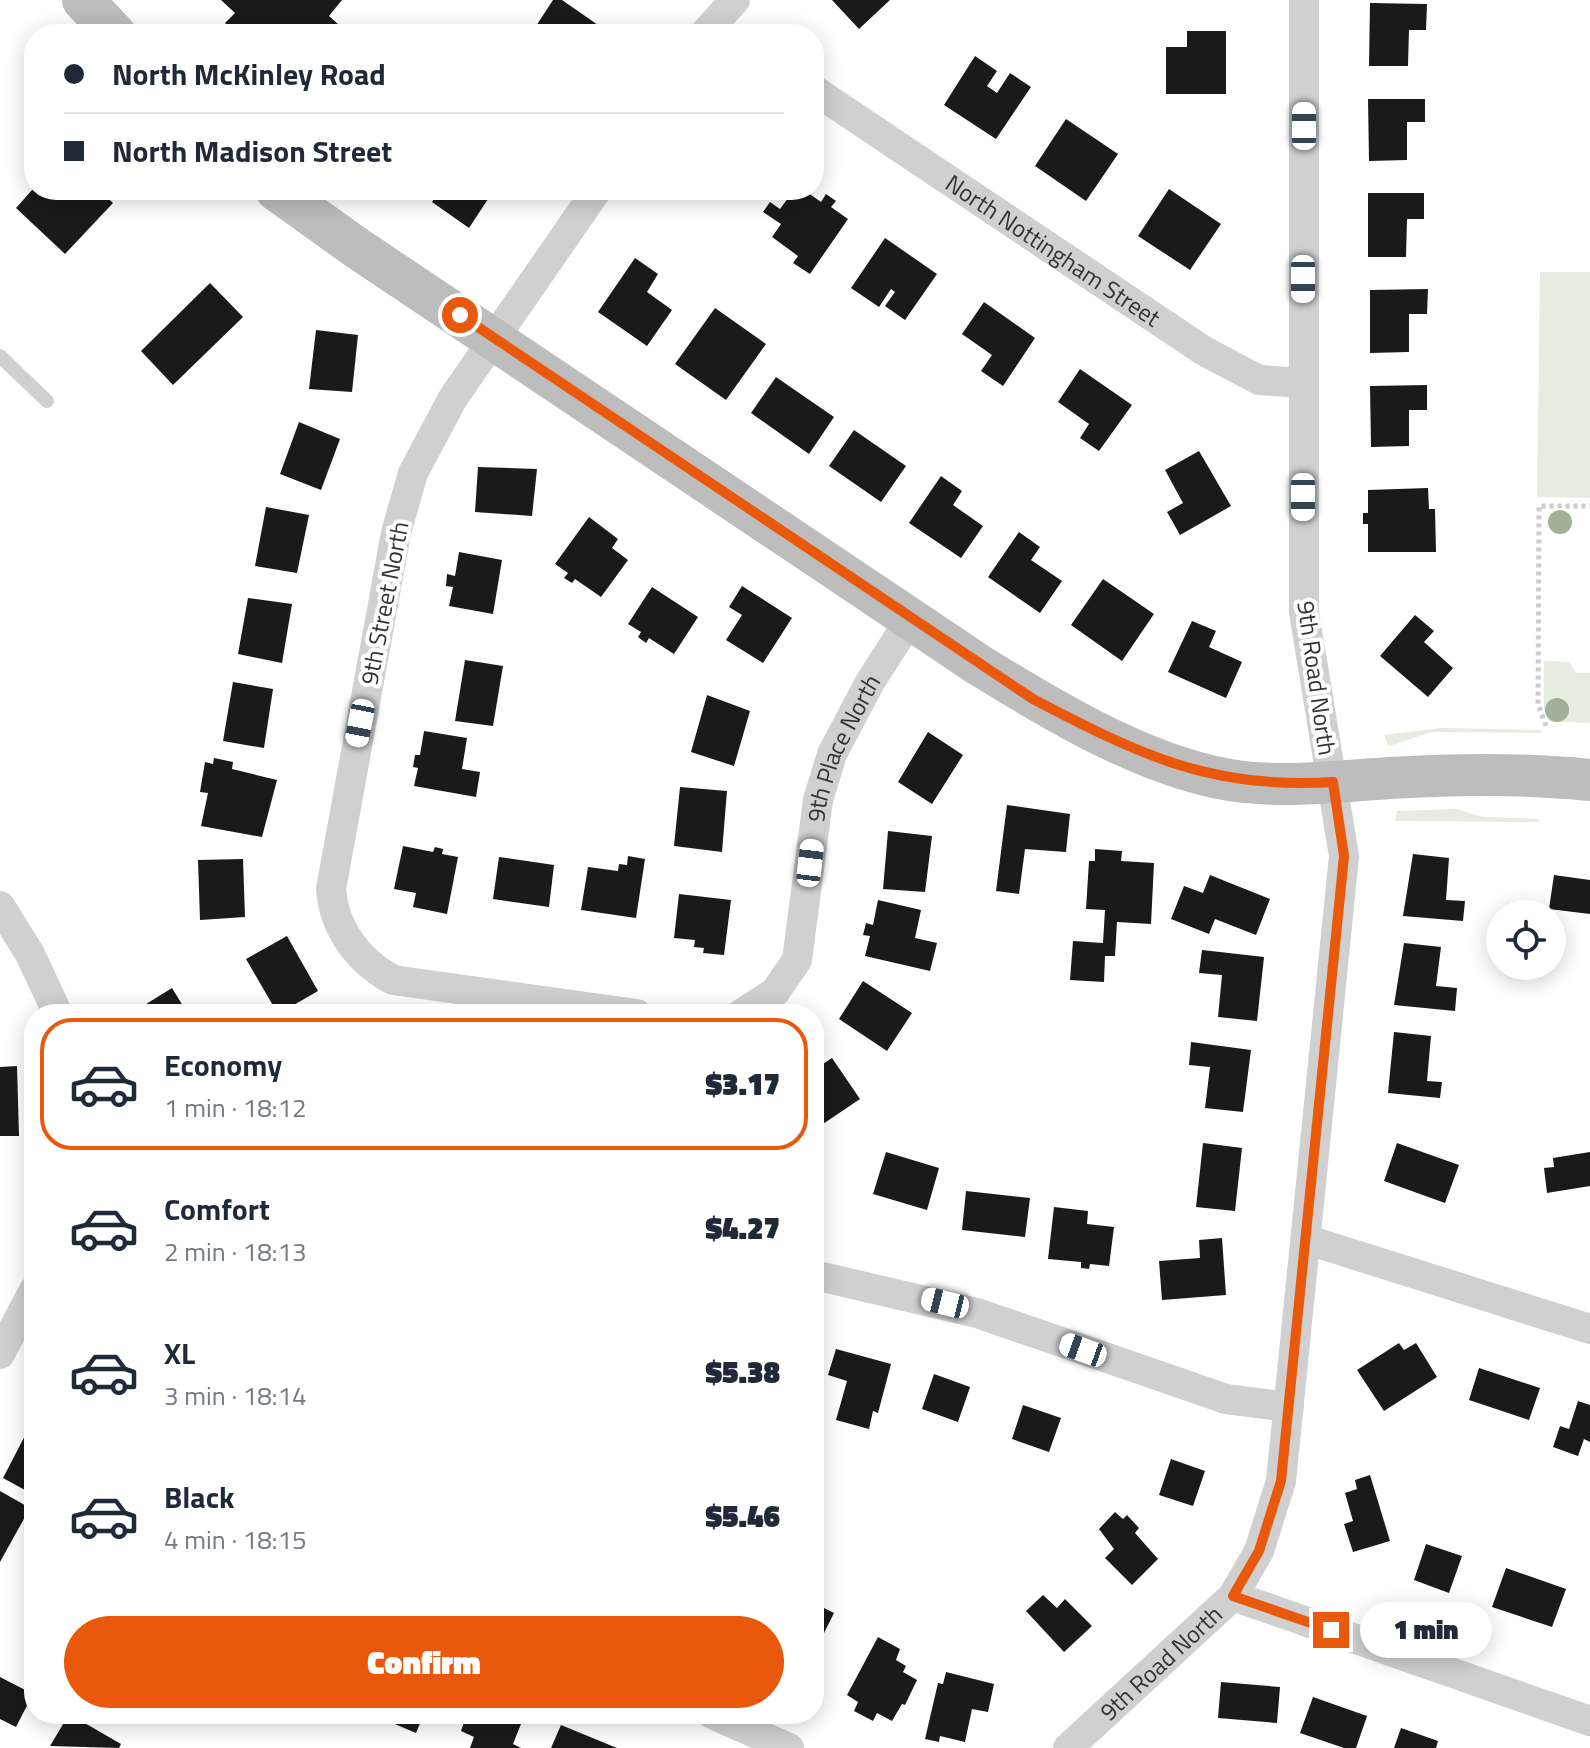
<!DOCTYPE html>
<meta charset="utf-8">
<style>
body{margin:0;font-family:"Titillium Web",sans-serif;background:#f2f2f3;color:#1f2937;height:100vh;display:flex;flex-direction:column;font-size:30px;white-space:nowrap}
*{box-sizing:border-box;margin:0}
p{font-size:26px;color:#747a83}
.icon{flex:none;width:44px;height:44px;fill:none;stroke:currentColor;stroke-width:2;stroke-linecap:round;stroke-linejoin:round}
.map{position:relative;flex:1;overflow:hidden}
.details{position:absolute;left:24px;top:1004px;width:800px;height:720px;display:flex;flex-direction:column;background:#fff;border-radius:32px;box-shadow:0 4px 20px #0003}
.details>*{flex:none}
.hud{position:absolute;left:24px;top:24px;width:800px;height:176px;border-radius:32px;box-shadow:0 4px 20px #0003;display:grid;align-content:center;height:176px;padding:0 40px;background:#fff}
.controls{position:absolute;left:1486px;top:900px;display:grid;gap:16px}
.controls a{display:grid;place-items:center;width:80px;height:80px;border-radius:50%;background:#fff;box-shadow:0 4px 20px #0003;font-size:40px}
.end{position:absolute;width:36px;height:36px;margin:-18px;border:10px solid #ea580c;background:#fff;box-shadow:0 0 0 4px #fff}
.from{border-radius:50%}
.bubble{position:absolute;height:56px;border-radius:28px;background:#fff;box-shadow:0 4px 20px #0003;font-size:26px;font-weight:800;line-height:56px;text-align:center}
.car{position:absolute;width:24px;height:48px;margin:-24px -12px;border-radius:10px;box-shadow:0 0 6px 2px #0007;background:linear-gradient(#fff 24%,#345 0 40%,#fff 0 76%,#345 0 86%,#fff 0)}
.hud b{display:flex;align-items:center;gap:28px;height:76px;font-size:30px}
.hud b+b{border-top:2px solid #e0e1e3}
.hud i{width:20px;height:20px;background:#1f2937}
ul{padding:14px 0 0;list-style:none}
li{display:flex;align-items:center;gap:24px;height:132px;margin:0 16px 12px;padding:0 24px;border:4px solid transparent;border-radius:32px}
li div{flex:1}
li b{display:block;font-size:30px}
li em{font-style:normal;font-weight:800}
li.selected{border-color:#ea580c}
li>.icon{width:72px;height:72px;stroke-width:1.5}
.button{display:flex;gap:16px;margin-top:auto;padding:16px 40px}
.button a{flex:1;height:92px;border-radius:48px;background:#ea580c;color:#fff;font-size:32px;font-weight:800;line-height:92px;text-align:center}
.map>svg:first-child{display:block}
</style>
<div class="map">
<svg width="1590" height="1748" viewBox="0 0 1590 1748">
<rect width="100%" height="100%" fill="#fff"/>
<g fill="#e6ecdf">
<path d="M1540,272H1590V498L1537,497Z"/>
<path d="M1544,661L1569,662L1576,673H1590V723L1550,721L1544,709Z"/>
<path d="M1441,728L1541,730V733L1431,732L1393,745H1388L1384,735Z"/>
<path d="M1456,809L1483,817L1539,819V822L1395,821L1397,811Z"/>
</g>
<g fill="#1a1a1a">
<path d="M221,0H342L329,16L349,34H237L225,23L235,13Z"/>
<path d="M553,0H562L611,34H547L536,26Z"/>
<path d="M832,0H890L859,29Z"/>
<path d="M1370,3L1427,4L1426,30H1409L1408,66H1369Z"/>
<path d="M1187,31H1226V94H1166V47H1187Z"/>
<path d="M975,56L997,71L987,86L997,93L1010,73L1031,87L996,139L944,105Z"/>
<path d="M1368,99H1425V122H1407V160L1369,161Z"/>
<path d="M1066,119L1118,154L1086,201L1035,166Z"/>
<path d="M1169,189L1221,224L1190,270L1138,236Z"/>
<path d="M32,190H99L113,203L65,254L16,208Z"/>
<path d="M440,190H494L469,228L432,202Z"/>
<path d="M794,190H804L821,202L826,194L836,201L831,207L848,219L810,274L793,263L798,256L772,237L781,224L763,212L770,202L780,209Z"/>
<path d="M1368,193H1424V219H1407L1406,257H1368Z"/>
<path d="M885,238L937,274L905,320L885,306L895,292L891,289L879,307L851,288Z"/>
<path d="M635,258L658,274L647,292L672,310L647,346L598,312Z"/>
<path d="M210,283L243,317L173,385L141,351Z"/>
<path d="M1428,289L1427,314H1409V352L1370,353V290Z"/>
<path d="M984,302L1035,338L1003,386L981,371L992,355L962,334Z"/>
<path d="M715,308L766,344L726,400L675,364Z"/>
<path d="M316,330L358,335L352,392L309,389Z"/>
<path d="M1080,369L1132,405L1099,451L1080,438L1089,424L1058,402Z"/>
<path d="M776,377L834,417L809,454L751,413Z"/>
<path d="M1427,385V410H1409V446L1371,447L1370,386Z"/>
<path d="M299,422L340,439L321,490L280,474Z"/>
<path d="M854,430L906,466L881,502L829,466Z"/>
<path d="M1199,451L1231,506L1180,535L1167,512L1183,503L1165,470Z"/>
<path d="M478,467L537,469L532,516L475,512Z"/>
<path d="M941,476L962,491L953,505L983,526L961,558L909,523Z"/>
<path d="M1428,488L1429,509H1435L1436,552H1368V524H1363V513H1368V490Z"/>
<path d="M266,507L309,515L297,573L255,566Z"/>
<path d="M589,517L618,539L612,548L628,560L601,597L575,579L572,583L564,578L568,573L555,564Z"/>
<path d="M1019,532L1040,547L1031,560L1062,581L1040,613L988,577Z"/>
<path d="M459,552L502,560L493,614L449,606L453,587L446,586L447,574L455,576Z"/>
<path d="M1103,579L1154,614L1122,661L1071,625Z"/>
<path d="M742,586L792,618L763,663L726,640L742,615L729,607Z"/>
<path d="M652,587L698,617L674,654L649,638L646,643L638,637L641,632L628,624Z"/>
<path d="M248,598L292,604L282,663L238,654Z"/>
<path d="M1415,615L1434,631L1424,642L1453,668L1428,697L1380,656Z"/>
<path d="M1192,621L1216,631L1209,647L1242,662L1226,698L1168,672Z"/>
<path d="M465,660L503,666L493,726L455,721Z"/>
<path d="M233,682L273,689L264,748L223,741Z"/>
<path d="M707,695L750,711L734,766L691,752Z"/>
<path d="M424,731L467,738L462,769L480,772L476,797L414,786L418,768L413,767L415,755H420Z"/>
<path d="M928,732L963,755L932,804L898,782Z"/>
<path d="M214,758L233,762L232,769L277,780L262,837L201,826L208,793L200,792L205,762L213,764Z"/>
<path d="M680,787L727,791L722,852L674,846Z"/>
<path d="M1007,805L1070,814L1066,852L1025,849L1019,894L996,891Z"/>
<path d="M888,831L932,836L925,892L883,889Z"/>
<path d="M403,846L433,852L435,847L443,849L442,854L458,857L447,914L413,907L416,893L394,889Z"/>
<path d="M1095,849L1122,851L1121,861L1154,863L1151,924L1117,922L1115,956H1105L1104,982L1070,980L1073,941L1103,943L1105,910L1086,909L1089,861H1095Z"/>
<path d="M1413,854L1449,858L1446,900L1465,901L1463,921L1403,916Z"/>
<path d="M628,856L645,859L636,918L581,910L588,867L618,871L619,864L627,865Z"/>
<path d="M499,857L554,865L549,907L493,899Z"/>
<path d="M243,859L245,917L200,920L198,860Z"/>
<path d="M1210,875L1270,899L1256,935L1215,919L1209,934L1171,919L1184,886L1203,893Z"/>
<path d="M1554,875L1590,880V914L1549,909Z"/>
<path d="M679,894L731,900L724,955L703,953L704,948L694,947L695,940L674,938Z"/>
<path d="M878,900L921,910L915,938L937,943L930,971L865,956L870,936L863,935L866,923L873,925Z"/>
<path d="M287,936L318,991L278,1014L246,959Z"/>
<path d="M1404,943L1441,947L1436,986L1457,988L1455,1011L1394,1005Z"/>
<path d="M1202,950L1264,957L1257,1021L1218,1017L1222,975L1199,973Z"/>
<path d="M863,981L912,1013L887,1051L839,1019Z"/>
<path d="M172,988L188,1014H130Z"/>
<path d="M1394,1032L1431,1036L1427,1081L1442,1082L1440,1098L1388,1093Z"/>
<path d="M1191,1042L1251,1050L1243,1112L1205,1108L1210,1067L1189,1065Z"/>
<path d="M832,1058L860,1099L814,1130V1070Z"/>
<path d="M17,1066L19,1136H0V1067Z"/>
<path d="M1203,1143L1242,1148L1235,1211L1196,1207Z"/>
<path d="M1397,1143L1459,1165L1445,1203L1384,1181Z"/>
<path d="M886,1152L939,1168L927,1210L873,1194Z"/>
<path d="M1590,1152V1186L1547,1193L1544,1168L1554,1167L1553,1158Z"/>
<path d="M966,1191L1030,1198L1025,1237L962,1230Z"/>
<path d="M1054,1207L1088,1211L1087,1224L1114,1227L1109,1266L1090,1264L1089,1269L1081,1268V1262L1048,1259Z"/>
<path d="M1222,1238L1226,1295L1162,1300L1159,1261L1200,1258L1199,1240Z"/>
<path d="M1399,1343L1404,1350L1416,1343L1437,1377L1384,1411L1357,1370Z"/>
<path d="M836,1349L891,1364L878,1413L873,1411L869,1429L836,1420L847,1381L828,1375Z"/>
<path d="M1479,1368L1540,1388L1529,1420L1469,1400Z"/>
<path d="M934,1374L970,1387L958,1422L922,1409Z"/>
<path d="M1578,1401L1590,1405V1442L1584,1439L1578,1456L1553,1447L1560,1426L1569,1429Z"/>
<path d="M1023,1405L1061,1418L1049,1452L1012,1439Z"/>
<path d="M30,1426L34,1429V1495L3,1478Z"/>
<path d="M1171,1459L1205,1471L1193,1506L1159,1495Z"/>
<path d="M1370,1475L1390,1541L1353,1552L1344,1524L1353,1521L1345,1493L1357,1489L1355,1480Z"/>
<path d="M0,1491L30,1508L0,1562Z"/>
<path d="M1115,1512L1123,1519L1127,1515L1139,1528L1135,1533L1158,1559L1132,1585L1105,1558L1114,1549L1099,1529Z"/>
<path d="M1426,1544L1462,1556L1449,1593L1414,1580Z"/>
<path d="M1506,1568L1566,1589L1552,1627L1492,1607Z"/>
<path d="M1043,1595L1057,1608L1065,1599L1092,1626L1064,1652L1026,1611Z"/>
<path d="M814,1603L834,1613L814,1653Z"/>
<path d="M878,1637L900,1649L896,1660L906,1666L903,1672L917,1680L905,1705L902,1704L892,1721L877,1713L873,1721L854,1711L858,1702L847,1695Z"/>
<path d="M946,1672L994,1684L988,1712L972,1709L965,1742L940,1736L939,1742L925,1739L938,1683L943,1684Z"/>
<path d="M0,1677L33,1694L16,1727L0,1719Z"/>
<path d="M1221,1682L1280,1687L1277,1723L1218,1718Z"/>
<path d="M1313,1697L1367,1716L1356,1748H1344L1300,1733Z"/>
<path d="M69,1714L121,1744L119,1748L50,1746Z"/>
<path d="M371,1714H424L416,1733Z"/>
<path d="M467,1714H525L513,1744L521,1748H470L474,1737L461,1731Z"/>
<path d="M561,1725L617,1748H551Z"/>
<path d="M1401,1728L1438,1741L1436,1748H1394Z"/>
</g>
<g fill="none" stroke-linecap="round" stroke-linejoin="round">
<path stroke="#cdcdcd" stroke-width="5" stroke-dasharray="4 4" stroke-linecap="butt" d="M1546,726L1538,704L1539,506H1590"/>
<path stroke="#d0d0d0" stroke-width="14" d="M0,356L47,401"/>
<g stroke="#d0d0d0" stroke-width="30">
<path d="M704,34L735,0"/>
<path id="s1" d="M814,90L1204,351L1259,380L1303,383"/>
<path d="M597,190L453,398L413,473L396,533L331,889C334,929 358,961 393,980L637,1014"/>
<path d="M0,906L30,954L58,1014"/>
<path id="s2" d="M741,1014L775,992L797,960L818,800L832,754L870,682L911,618"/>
<path d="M1308,1240L1590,1329"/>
<path d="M814,1275L977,1313L1226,1399L1289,1407"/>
<path d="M0,1354L34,1290"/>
<path d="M1233,1596L1590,1721"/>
<path d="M712,1714L789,1748"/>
<path id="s3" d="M1068,1748L1233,1596L1259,1551L1281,1481L1344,856L1304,612V0"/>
</g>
<g stroke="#bdbdbd" stroke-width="42">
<path d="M83,0L115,34"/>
<path d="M276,190L357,248L979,665C1055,712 1154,772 1244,782C1293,787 1341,781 1390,778C1457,774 1523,773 1590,780"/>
</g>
</g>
<g fill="#a2b095">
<circle cx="1560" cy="522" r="12"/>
<circle cx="1557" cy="710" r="12"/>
</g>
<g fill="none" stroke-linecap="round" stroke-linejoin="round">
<path stroke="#ea580c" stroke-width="10" d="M460,315L1033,699C1138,754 1211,790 1333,782L1344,856L1281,1481L1259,1551L1233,1596L1331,1630"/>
</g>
<g text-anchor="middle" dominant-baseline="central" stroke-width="8" stroke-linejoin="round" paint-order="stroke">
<g font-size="24" fill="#333" stroke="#fff">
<text stroke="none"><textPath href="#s1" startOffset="288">North Nottingham Street</textPath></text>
<text transform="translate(384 603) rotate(-79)">9th Street North</text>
<text transform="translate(1317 678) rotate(82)">9th Road North</text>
<text stroke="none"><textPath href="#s2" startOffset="298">9th Place North</textPath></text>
<text stroke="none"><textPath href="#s3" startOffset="126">9th Road North</textPath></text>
</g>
</g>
</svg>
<div class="controls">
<a><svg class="icon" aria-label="locate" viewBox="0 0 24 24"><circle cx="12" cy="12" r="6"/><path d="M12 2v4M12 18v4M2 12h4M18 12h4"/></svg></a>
</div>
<i class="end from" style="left:460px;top:315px"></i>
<i class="end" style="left:1331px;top:1630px"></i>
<div class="bubble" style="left:1360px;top:1602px;width:132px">1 min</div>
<i class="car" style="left:1304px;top:126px;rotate:0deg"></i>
<i class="car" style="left:1303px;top:279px;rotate:180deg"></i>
<i class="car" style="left:1303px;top:497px;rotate:180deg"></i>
<i class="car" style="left:360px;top:723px;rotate:191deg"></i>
<i class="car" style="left:810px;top:863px;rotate:7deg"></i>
<i class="car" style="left:945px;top:1303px;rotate:284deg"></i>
<i class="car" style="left:1083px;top:1350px;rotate:290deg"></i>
<div class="hud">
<b><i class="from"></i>North McKinley Road</b>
<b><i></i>North Madison Street</b>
</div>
<section class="details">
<ul>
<li class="selected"><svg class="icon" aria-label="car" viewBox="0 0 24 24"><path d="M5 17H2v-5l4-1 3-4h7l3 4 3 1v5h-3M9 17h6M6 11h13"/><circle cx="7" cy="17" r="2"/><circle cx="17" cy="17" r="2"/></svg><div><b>Economy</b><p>1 min · 18:12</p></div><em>$3.17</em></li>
<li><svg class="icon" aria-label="car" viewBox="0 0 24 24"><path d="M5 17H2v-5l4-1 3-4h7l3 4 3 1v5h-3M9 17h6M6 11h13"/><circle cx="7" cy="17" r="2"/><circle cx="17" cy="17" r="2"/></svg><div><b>Comfort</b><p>2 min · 18:13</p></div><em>$4.27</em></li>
<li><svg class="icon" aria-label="car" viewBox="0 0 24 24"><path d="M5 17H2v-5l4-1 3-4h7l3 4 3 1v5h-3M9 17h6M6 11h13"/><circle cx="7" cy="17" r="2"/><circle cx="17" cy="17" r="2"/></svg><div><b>XL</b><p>3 min · 18:14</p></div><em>$5.38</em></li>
<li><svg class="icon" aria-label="car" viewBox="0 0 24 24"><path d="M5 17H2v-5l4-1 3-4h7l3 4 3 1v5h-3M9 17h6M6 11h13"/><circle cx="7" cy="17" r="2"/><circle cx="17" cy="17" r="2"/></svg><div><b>Black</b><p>4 min · 18:15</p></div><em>$5.46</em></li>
</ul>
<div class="button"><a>Confirm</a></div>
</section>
</div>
